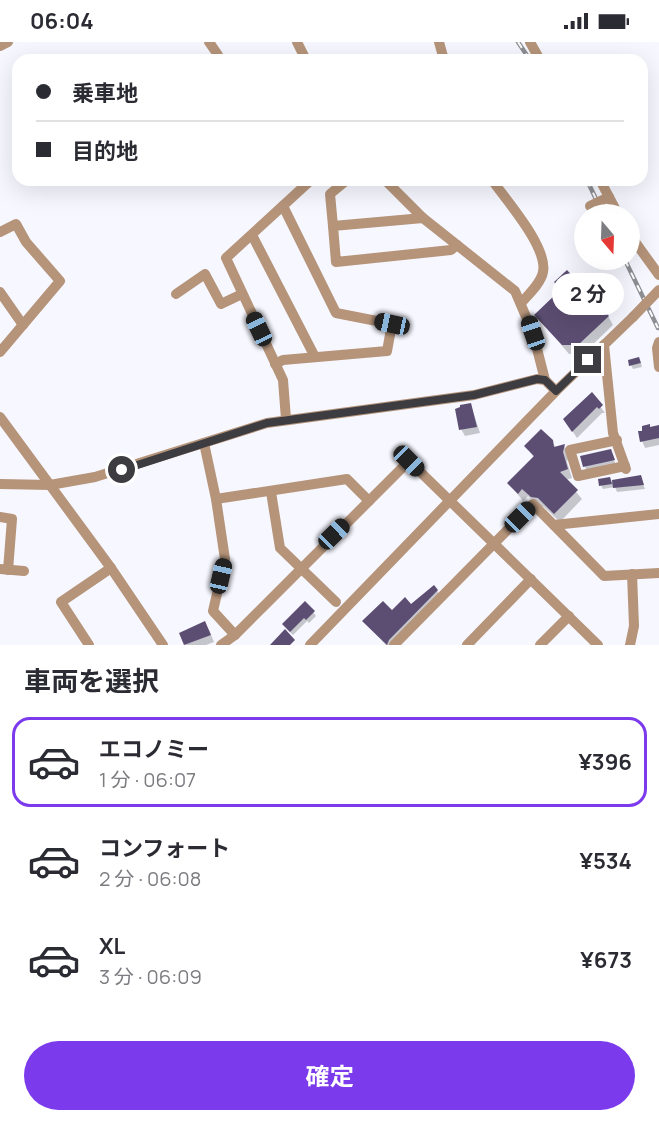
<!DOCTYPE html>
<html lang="ja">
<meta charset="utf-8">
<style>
body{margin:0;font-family:Manrope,"Noto Sans JP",sans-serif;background:#f7f7f7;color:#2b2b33;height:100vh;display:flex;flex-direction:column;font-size:22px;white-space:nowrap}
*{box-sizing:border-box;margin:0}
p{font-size:20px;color:#7c7c81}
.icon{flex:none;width:33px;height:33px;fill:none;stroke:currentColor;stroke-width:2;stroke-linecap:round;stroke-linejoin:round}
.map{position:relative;height:603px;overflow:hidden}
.details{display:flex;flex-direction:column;background:#fff;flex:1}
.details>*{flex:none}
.guide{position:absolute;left:12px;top:12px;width:636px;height:132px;border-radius:18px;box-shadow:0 6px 24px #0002;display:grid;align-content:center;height:132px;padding:0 24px;background:#fff}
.needle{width:39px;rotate:161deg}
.buttons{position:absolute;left:574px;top:162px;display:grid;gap:12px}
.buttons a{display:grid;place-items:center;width:66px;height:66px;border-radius:50%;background:#fff;box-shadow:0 6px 24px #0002;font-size:30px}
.end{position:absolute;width:27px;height:27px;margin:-14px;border:8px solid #3c3c41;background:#fff;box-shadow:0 0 0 3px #fff}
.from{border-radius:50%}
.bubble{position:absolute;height:42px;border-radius:21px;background:#fff;box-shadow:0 6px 24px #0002;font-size:20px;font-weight:700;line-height:42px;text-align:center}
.car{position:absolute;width:18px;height:36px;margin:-18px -9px;border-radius:8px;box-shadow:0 0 4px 2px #0007;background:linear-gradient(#222 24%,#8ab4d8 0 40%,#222 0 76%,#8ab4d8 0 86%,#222 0)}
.guide b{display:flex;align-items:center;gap:21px;height:57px;font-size:22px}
.guide b+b{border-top:2px solid #e1e1e2}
.guide i{width:15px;height:15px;background:#2b2b33}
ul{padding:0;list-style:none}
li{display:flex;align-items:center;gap:18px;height:90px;margin:0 12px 9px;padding:0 12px;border:3px solid transparent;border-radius:18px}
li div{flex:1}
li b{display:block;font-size:22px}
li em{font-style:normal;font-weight:700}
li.active{border-color:#7c3aed}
li>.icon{width:54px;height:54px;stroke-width:1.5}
h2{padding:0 24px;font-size:27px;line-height:72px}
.primary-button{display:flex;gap:12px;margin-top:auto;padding:12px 24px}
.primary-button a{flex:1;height:69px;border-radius:36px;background:#7c3aed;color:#fff;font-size:24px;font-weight:700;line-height:69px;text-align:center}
.status{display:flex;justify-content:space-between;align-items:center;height:42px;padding:0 30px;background:#fff;direction:ltr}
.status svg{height:16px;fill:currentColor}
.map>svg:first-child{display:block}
</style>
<div class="status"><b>06:04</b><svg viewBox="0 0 49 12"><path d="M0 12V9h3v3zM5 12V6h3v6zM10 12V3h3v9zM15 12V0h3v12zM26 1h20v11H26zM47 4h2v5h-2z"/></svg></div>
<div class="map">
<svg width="659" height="603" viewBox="0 0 659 603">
<rect width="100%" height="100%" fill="#f7f7ff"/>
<g fill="#0003">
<path d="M558,253L608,274L613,283L584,311L569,312L536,273Z"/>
<path d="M641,321L642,325L633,327L631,323Z"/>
<path d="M591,352L605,371H602L577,396L569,384Z"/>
<path d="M471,363L480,391L465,394L461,387Z"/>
<path d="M659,385V403L645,406L642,399L650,386Z"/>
<path d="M552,399L556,406L564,404L569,412L567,420L572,436L566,438L582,457L560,480L544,465L537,463L528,454L523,459L509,441L534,416L526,404Z"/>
<path d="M612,413L616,423L587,429L585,425Z"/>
<path d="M640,434L645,447L617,450L615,445L603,447L601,443L610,436L612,440Z"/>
<path d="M437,548L439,552L390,603H386L364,580L411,564Z"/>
<path d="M313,570L316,574L309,581L307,579L293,593L286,586Z"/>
<path d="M209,588L214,600L206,603H186L181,591Z"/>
</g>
<g fill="#5c4e72">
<path d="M567,228L609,274L578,303H562L534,273L556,252L553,249L558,245L554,240Z"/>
<path d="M639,315L641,321L629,324L628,318Z"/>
<path d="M592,350L603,363L599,367L597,365L572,390L563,377Z"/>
<path d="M471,361L477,385L459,388L455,367L460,365V363Z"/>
<path d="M650,382V385L659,383V396L640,400L638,389H642V384Z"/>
<path d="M541,387L553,398L554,405L565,402L563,410L568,427L560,430L578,448L554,472L538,456L531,455L522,447L518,452L507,441L534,414L524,404Z"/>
<path d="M611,407L615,418L583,425L580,414Z"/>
<path d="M641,433L644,443L613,446L612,438Z"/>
<path d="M610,435L612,442L599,444L598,437Z"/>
<path d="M434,543L438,548L389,598L387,603L362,579L383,559L392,568L405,555L411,562Z"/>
<path d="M305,559L315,569L306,578L304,576L290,590L282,582Z"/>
<path d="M205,579L211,593L184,603L179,591Z"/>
<path d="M285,587L295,598L290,603H270Z"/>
</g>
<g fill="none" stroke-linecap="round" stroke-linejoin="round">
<g stroke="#b5947a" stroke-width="10">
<path d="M209,0L218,13"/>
<path d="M297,0L306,18"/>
<path d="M439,0L444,18"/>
<path d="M530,0L540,18"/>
<path d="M0,4L8,0"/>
<path d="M385,138L423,176L515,249L533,291L545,338"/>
<path d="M492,138C506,158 548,205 543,230C541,241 529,252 522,260"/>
<path d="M600,138L618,172"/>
<path d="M423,176L333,184L336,220L451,208L457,203"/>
<path d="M333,184L330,152L347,138"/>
<path d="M0,190L16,182L26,200L60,239L0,310"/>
<path d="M252,193L315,315"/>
<path d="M630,193L659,233"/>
<path d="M0,250L23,283"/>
<path d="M176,252L205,232L221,262L242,252"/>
<path d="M659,300L657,306L659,325"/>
<path d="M604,303L613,391L626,427"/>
<path d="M275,322L283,318L387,309L392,282L336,271L283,164"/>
<path d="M0,375L111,526L163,603"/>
<path d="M286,377L283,338L226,216L311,138"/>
<path d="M617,398L570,408L578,434L625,424"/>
<path d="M204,401L216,457L225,517L213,569L235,593"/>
<path d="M0,442L50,443L95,435L267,381L474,353L537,337L545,338L556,349"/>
<path d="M271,450L280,506L336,560"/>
<path d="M216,457L347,437L369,459"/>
<path d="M0,475L12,477L8,528"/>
<path d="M554,483L659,472"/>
<path d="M0,527L24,529"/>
<path d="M89,603L61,560L111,526"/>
<path d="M221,603L235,593L409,419L598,603"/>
<path d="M310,603L556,349L633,275"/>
<path d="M394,603L533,462L604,534L659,531"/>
<path d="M467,603L531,537"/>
<path d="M540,603L569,574"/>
<path d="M630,603L634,584L632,532"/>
</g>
<g stroke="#8d8d94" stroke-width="4.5">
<g id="rail">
<path d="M518,0L530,18"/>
<path d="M587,138L603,172"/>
<path d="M625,218L658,286"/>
</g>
</g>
<use href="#rail" stroke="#fff" stroke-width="2" stroke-dasharray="7" stroke-linecap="butt"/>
<g stroke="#b5947a" stroke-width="10">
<path d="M590,164L609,155"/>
<path d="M633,275L659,248"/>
</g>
</g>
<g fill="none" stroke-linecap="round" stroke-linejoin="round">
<path stroke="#3c3c41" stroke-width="8" d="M122,428L267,381L474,353L537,337L545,338L556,349L588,318"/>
</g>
</svg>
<div class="buttons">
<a><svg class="needle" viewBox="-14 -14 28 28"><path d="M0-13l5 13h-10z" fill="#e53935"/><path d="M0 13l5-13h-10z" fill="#7c7c81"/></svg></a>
</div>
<i class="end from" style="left:122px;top:428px"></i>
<i class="end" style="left:588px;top:318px"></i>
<div class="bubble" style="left:552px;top:231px;width:72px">2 分</div>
<i class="car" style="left:392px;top:282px;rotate:282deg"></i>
<i class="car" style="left:259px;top:287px;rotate:335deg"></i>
<i class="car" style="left:533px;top:291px;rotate:341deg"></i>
<i class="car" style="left:409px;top:419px;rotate:135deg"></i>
<i class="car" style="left:520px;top:475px;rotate:45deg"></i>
<i class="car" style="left:334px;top:492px;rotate:46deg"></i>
<i class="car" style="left:221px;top:534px;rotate:13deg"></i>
<div class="guide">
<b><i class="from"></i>乗車地</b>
<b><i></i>目的地</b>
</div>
</div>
<section class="details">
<h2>車両を選択</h2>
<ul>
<li class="active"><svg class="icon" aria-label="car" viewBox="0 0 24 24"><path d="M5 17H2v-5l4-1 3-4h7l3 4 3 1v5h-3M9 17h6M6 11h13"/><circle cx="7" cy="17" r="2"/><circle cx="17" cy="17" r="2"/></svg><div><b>エコノミー</b><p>1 分 · 06:07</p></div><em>¥396</em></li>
<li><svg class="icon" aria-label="car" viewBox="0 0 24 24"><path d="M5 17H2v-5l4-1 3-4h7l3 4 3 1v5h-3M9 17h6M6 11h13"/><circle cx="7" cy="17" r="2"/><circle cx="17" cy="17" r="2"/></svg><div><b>コンフォート</b><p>2 分 · 06:08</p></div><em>¥534</em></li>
<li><svg class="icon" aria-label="car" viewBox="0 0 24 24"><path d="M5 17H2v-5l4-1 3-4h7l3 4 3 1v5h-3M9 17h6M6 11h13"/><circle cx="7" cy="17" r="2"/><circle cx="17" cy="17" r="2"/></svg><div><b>XL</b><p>3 分 · 06:09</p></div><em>¥673</em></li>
</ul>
<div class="primary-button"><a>確定</a></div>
</section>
